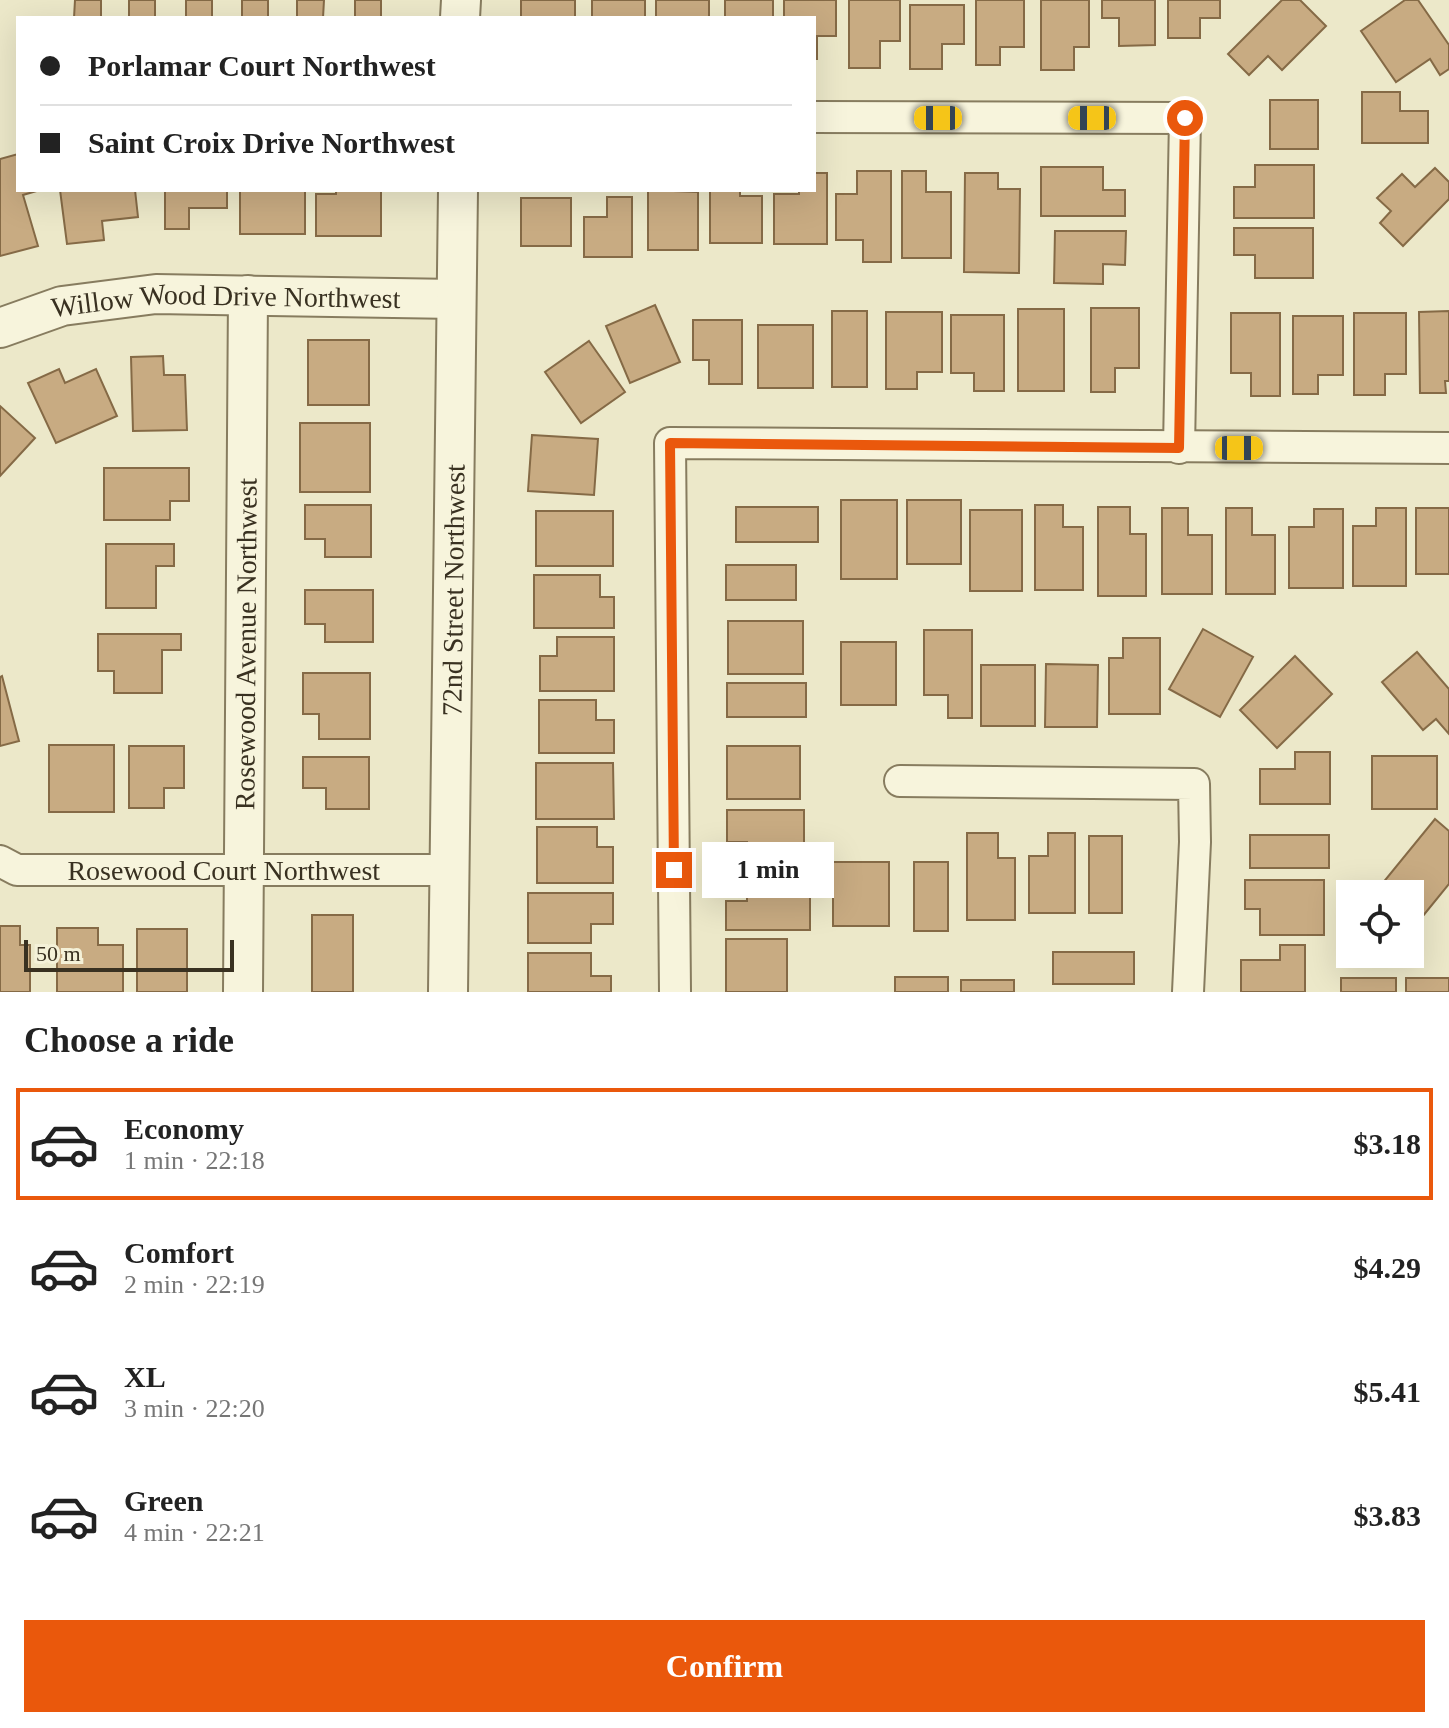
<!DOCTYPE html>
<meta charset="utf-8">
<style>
body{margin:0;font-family:Georgia,serif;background:#f2f2f2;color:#222;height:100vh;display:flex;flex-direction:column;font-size:30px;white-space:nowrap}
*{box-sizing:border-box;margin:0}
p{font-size:26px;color:#767676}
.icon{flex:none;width:44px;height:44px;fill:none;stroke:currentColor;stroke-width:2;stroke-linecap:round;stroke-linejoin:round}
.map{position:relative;height:992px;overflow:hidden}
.drawer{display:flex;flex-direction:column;background:#fff;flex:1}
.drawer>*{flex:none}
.hud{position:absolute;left:16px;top:16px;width:800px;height:176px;border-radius:0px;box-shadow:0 8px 32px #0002;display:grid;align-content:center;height:176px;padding:0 24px;background:#fff}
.fabs{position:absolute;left:1336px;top:880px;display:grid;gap:16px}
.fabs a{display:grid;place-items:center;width:88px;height:88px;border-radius:0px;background:#fff;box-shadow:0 8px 32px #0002;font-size:40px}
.scale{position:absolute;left:24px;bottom:20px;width:210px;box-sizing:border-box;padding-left:8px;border:4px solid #393121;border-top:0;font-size:22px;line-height:28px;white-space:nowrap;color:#393121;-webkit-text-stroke:6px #f4f1d8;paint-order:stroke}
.end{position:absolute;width:36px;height:36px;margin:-18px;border:10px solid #ea580c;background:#fff;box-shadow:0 0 0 4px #fff}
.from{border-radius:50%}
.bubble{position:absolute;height:56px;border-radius:0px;background:#fff;box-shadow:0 8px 32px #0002;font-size:26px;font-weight:800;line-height:56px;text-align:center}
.car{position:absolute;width:24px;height:48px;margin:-24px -12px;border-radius:10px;box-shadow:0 0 6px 2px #0007;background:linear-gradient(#f5c518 24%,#345 0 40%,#f5c518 0 76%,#345 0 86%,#f5c518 0)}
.hud b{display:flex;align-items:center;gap:28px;height:76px;font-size:30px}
.hud b+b{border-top:2px solid #e0e0e0}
.hud i{width:20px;height:20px;background:#222}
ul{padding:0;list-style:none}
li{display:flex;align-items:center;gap:24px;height:112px;margin:0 16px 12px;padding:0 8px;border:4px solid transparent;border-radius:0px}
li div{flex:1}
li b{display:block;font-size:30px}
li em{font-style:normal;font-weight:800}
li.on{border-color:#ea580c}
li>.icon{width:72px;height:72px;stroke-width:1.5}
h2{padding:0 24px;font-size:36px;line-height:96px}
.primary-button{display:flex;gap:16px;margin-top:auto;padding:16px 24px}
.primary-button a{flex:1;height:92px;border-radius:0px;background:#ea580c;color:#fff;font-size:32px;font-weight:800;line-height:92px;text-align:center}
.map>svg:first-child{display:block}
</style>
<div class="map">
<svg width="1449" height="992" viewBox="0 0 1449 992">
<rect width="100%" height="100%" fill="#ece8c9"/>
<g fill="#c8ab82" stroke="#856a46" stroke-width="2">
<path d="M75,0H101V18H74Z"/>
<rect x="129" y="0" width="26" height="18"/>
<rect x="186" y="0" width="26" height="18"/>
<rect x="242" y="0" width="26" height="18"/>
<path d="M297,0H324L323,18H297Z"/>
<rect x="355" y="0" width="26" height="18"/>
<rect x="521" y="0" width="54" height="18"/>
<rect x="592" y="0" width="53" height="18"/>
<rect x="656" y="0" width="53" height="18"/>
<rect x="725" y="0" width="48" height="18"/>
<path d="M784,0H836V36H817V59H814V18H784Z"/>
<path d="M849,0H900V41H880V68H849Z"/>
<path d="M976,0H1024V47H1000V65H976Z"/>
<path d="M1041,0H1089V47H1074V70H1041Z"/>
<path d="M1102,0H1155V45L1119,46V18H1102Z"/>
<path d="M1168,0H1220V18H1200V38H1168Z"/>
<path d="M1282,0H1300L1326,26L1282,70L1268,56L1249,75L1228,54Z"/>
<path d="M1405,0H1418L1449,45V69L1440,75L1430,59L1396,82L1361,31Z"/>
<path d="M910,5H964V44H942V69H910Z"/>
<path d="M1362,92H1400V111H1428V143H1362Z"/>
<rect x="1270" y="100" width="48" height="49"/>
<path d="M18,154V190H40L23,195L38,246L0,256V159Z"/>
<path d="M1255,165H1314V218H1234V187H1255Z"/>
<path d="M1041,167H1103V190H1125V216H1041Z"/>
<path d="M1435,168L1449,182V199L1403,246L1380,223L1391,211L1377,198L1402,174L1415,187Z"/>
<path d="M857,171H891V262H863V240H836V194H857Z"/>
<path d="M902,171H926V192H951V258H902Z"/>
<path d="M814,173H827V244H774V194H799V190H814Z"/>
<path d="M965,173H998V189H1020L1019,273L964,272Z"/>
<path d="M60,190H135L138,217L102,221L104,240L67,244Z"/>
<path d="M165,190H227V208H189V229H165Z"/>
<rect x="240" y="190" width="65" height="44"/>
<path d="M336,190H381V236H316V194H336Z"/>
<path d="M648,190L698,192V250H648Z"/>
<path d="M710,190H740V196H762V243H710Z"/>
<path d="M607,197H632V257H584V217H607Z"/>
<rect x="521" y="198" width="50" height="48"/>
<path d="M1234,228H1313V278H1255V255H1234Z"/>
<path d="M1055,231H1126L1125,265L1103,264V284L1054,283Z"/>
<path d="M655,305L680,362L630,383L606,326Z"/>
<path d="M1091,308H1139V368H1115V392H1091Z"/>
<rect x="1018" y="309" width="46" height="82"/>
<rect x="832" y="311" width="35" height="76"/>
<path d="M1449,311V381H1445L1446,393H1420L1419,312Z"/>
<path d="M886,312H942V372H917V389H886Z"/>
<path d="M1231,313H1280V396H1251V373H1231Z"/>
<path d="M1354,313H1406V374H1385V395H1354Z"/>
<path d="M951,315H1004V391H974V373H951Z"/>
<path d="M1293,316H1343V375H1318V394H1293Z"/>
<path d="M693,320H742V384H709V360H693Z"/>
<rect x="758" y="325" width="55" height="63"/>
<rect x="308" y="340" width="61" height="65"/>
<path d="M589,341L625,392L581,423L545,372Z"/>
<path d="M163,356L164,375H185L187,430L133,431L131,357Z"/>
<path d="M59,369L65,383L96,369L117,416L56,443L28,383Z"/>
<path d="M0,406L35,438L0,476Z"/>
<rect x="300" y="423" width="70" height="69"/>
<path d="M532,435L598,439L594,495L528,491Z"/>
<path d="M104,468H189V501H170V520H104Z"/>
<rect x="841" y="500" width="56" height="79"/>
<rect x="907" y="500" width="54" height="64"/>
<path d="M305,505H371V557H325V539H305Z"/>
<path d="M1035,505H1063V527H1083V590H1035Z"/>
<rect x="736" y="507" width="82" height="35"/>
<path d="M1098,507H1130V534H1146V596H1098Z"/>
<path d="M1162,508H1188V535H1212V594H1162Z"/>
<path d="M1226,508H1252V535H1275V594H1226Z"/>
<path d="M1376,508H1406V586H1353V526H1376Z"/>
<rect x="1416" y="508" width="33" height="66"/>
<path d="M1314,509H1343V588H1289V527H1314Z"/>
<rect x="970" y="510" width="52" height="81"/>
<rect x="536" y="511" width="77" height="55"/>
<path d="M106,544H174V566H156V608H106Z"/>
<rect x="726" y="565" width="70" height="35"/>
<path d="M534,575H600V597H614V628H534Z"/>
<path d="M305,590H373V642H325V624H305Z"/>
<rect x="728" y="621" width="75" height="53"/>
<path d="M1203,629L1253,657L1220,717L1169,689Z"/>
<path d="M924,630H972V718H948V695H924Z"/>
<path d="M98,634H181V650H162V693H114V671H98Z"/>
<path d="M557,637H614V691H540V656H557Z"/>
<path d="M1123,638H1160V714H1109V658H1123Z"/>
<rect x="841" y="642" width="55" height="63"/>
<path d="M1417,652L1449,689V734L1436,719L1423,730L1382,682Z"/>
<path d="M1295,656L1332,694L1277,748L1240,710Z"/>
<path d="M1046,664L1098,665L1097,727H1045Z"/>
<rect x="981" y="665" width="54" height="61"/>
<path d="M303,673H370V739H319V714H303Z"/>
<path d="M2,676L19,741L0,746V677Z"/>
<rect x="727" y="683" width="79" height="34"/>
<path d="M539,700H596V720H614V753H539Z"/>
<rect x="49" y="745" width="65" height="67"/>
<path d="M129,746H184V788H164V808H129Z"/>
<rect x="727" y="746" width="73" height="53"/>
<path d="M1295,752H1330V804H1260V769H1295Z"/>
<rect x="1372" y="756" width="65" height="53"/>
<path d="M303,757H369V809H326V788H303Z"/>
<path d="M536,763H613L614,819H536Z"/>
<path d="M727,810H804V862H747V842H727Z"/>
<path d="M1435,819L1449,831V884L1418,922L1410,916V894H1383L1377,890Z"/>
<path d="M537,827H597V847H613V883H537Z"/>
<path d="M967,833H998V858H1015V920H967Z"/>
<path d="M1048,833H1075V913H1029V856H1048Z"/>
<rect x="1250" y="835" width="79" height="33"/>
<rect x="1089" y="836" width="33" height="77"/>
<rect x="833" y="862" width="56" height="64"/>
<rect x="914" y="862" width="34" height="69"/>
<path d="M1245,880H1324V935H1260V909H1245Z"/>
<path d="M747,881H810V930H726V901H747Z"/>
<path d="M528,893H613V924H591V943H528Z"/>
<rect x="312" y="915" width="41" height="77"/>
<path d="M0,926H20V945H30V992H0Z"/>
<path d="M57,928H98V945H123V992H57Z"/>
<rect x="137" y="929" width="50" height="63"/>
<rect x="726" y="939" width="61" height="53"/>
<path d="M1280,945H1305V992H1241V960H1280Z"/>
<rect x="1053" y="952" width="81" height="32"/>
<path d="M528,953H591V976H611V992H528Z"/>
<rect x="895" y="977" width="53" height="15"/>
<rect x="1341" y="978" width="55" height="14"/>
<rect x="1406" y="978" width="43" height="14"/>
<rect x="961" y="980" width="53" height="12"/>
</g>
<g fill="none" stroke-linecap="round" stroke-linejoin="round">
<g stroke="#877c5f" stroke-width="34">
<g id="minor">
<path d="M814,117L1185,118L1179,448"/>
<path d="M900,781L1194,784L1195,842L1188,992"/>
<path id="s1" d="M0,861L17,870H448"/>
<path d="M675,992L670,443L1449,448"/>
</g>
</g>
<g stroke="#877c5f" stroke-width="42">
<g id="tertiary">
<path d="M460,18L461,0"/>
<path id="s2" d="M0,328L62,306L156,294L456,299"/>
<path id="s3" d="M243,992L248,295"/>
<path id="s4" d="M448,992L458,190"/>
</g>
</g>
<use href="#minor" stroke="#f7f4dc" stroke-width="30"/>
<use href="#tertiary" stroke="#f7f4dc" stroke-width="38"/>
</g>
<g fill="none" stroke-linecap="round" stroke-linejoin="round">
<path stroke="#ea580c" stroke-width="10" d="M674,870L670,443L1179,448L1185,118"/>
</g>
<g text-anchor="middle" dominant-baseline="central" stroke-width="8" stroke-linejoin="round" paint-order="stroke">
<g font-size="28" fill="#393121" stroke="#f4f1d8">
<text stroke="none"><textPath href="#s2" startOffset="230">Willow Wood Drive Northwest</textPath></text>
<text stroke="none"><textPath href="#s4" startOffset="402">72nd Street Northwest</textPath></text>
<text stroke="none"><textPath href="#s3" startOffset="348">Rosewood Avenue Northwest</textPath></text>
<text stroke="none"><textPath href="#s1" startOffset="226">Rosewood Court Northwest</textPath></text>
</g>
</g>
</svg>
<div class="fabs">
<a><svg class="icon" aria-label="locate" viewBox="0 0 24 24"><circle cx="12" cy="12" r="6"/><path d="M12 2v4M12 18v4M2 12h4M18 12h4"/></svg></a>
</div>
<div class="scale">50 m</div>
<i class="end from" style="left:1185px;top:118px"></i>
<i class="end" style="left:674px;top:870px"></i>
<div class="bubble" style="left:702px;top:842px;width:132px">1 min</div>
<i class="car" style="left:938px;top:118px;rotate:270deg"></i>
<i class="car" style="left:1092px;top:118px;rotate:270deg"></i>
<i class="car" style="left:1239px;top:448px;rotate:90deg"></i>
<div class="hud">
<b><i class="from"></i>Porlamar Court Northwest</b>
<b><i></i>Saint Croix Drive Northwest</b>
</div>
</div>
<section class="drawer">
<h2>Choose a ride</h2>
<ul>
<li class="on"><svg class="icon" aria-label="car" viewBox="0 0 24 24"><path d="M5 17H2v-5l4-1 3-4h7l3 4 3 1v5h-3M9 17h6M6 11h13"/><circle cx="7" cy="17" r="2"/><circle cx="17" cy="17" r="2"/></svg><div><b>Economy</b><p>1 min · 22:18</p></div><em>$3.18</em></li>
<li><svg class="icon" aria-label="car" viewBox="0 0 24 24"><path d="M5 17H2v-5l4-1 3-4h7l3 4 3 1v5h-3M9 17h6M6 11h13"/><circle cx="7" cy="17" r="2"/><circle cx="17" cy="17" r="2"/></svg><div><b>Comfort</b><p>2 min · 22:19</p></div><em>$4.29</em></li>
<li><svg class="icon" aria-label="car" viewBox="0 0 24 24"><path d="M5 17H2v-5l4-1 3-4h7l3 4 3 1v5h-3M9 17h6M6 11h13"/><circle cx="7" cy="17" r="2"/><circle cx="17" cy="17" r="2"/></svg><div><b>XL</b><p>3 min · 22:20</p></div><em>$5.41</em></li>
<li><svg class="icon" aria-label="car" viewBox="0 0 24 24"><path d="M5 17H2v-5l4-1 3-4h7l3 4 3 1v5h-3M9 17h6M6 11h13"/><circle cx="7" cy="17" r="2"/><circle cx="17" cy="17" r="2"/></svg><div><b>Green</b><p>4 min · 22:21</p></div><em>$3.83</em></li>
</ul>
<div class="primary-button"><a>Confirm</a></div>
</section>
